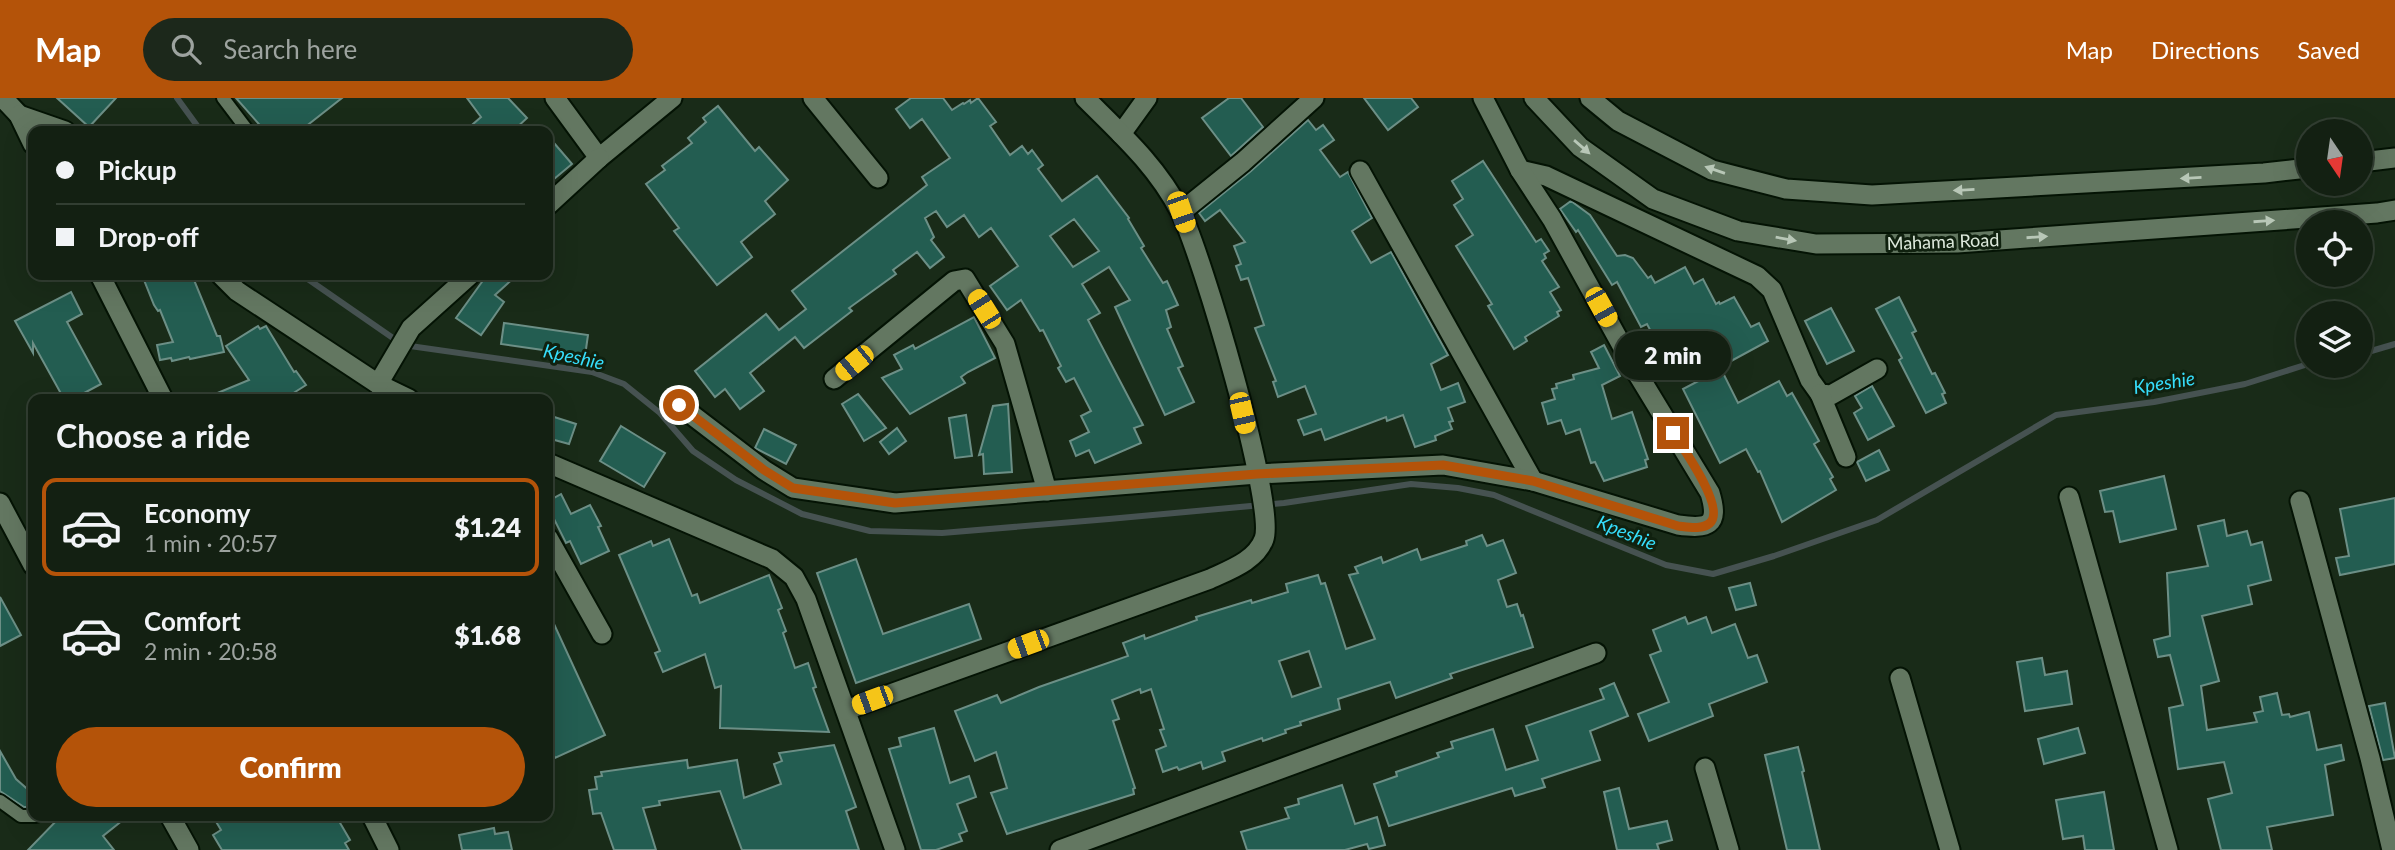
<!DOCTYPE html>
<meta charset="utf-8">
<style>
body{margin:0;font-family:Lato,sans-serif;background:#1c281b;color:#f1f3f6;height:100vh;display:flex;flex-direction:column;font-size:26px;white-space:nowrap}
*{box-sizing:border-box;margin:0}
p{font-size:23px;color:#9da39f}
.icon{flex:none;width:38px;height:38px;fill:none;stroke:currentColor;stroke-width:2;stroke-linecap:round;stroke-linejoin:round}
.map{position:relative;flex:1;overflow:hidden}
.drawer{position:absolute;left:28px;top:296px;width:525px;height:427px;display:flex;flex-direction:column;background:#132012;border-radius:14px;box-shadow:0 7px 28px #0002,0 0 0 2px #323e32}
.drawer>*{flex:none}
.banner{position:absolute;left:28px;top:28px;width:525px;height:154px;border-radius:14px;box-shadow:0 7px 28px #0002,0 0 0 2px #323e32;display:grid;align-content:center;height:154px;padding:0 28px;background:#132012}
.needle{width:46px;rotate:167deg}
.buttons{position:absolute;left:2296px;top:21px;display:grid;gap:14px}
.buttons a{display:grid;place-items:center;width:77px;height:77px;border-radius:50%;background:#132012;box-shadow:0 7px 28px #0002,0 0 0 2px #323e32;font-size:35px}
.end{position:absolute;width:32px;height:32px;margin:-16px;border:9px solid #b45309;background:#fff;box-shadow:0 0 0 4px #fff}
.from{border-radius:50%}
.bubble{position:absolute;height:49px;border-radius:24px;background:#132012;box-shadow:0 7px 28px #0002,0 0 0 2px #323e32;font-size:23px;font-weight:800;line-height:49px;text-align:center}
.car{position:absolute;width:21px;height:42px;margin:-21px -10px;border-radius:9px;box-shadow:0 0 5px 2px #0007;background:linear-gradient(#f5c518 24%,#345 0 40%,#f5c518 0 76%,#345 0 86%,#f5c518 0)}
.banner b{display:flex;align-items:center;gap:24px;height:66px;font-size:26px}
.banner b+b{border-top:2px solid #323e32}
.banner i{width:18px;height:18px;background:#f1f3f6}
ul{padding:0;list-style:none}
li{display:flex;align-items:center;gap:21px;height:98px;margin:0 14px 10px;padding:0 14px;border:4px solid transparent;border-radius:14px}
li div{flex:1}
li b{display:block;font-size:26px}
li em{font-style:normal;font-weight:800}
li.selected{border-color:#b45309}
li>.icon{width:63px;height:63px;stroke-width:1.5}
h2{padding:0 28px;font-size:32px;line-height:84px}
.button{display:flex;gap:14px;margin-top:auto;padding:14px 28px}
.button a{flex:1;height:80px;border-radius:42px;background:#b45309;color:#fff;font-size:28px;font-weight:800;line-height:80px;text-align:center}
header{display:flex;align-items:center;gap:42px;box-sizing:border-box;height:98px;padding:0 35px;background:#b45309;color:#fff}
header strong{font-size:33px}
nav{display:flex;gap:38px;margin-inline-start:auto;font-size:24px}
.search{width:490px;height:63px;background:#1c281b;display:flex;align-items:center;gap:18px;box-sizing:border-box;padding:0 24px;border-radius:38px;color:#9da39f;font-size:26px}
.map>svg:first-child{display:block}
</style>
<header>
<strong>Map</strong>
<div class="search"><svg class="icon" aria-label="search" viewBox="0 0 24 24"><circle cx="10" cy="10" r="6"/><path d="M15 15l6 6"/></svg>Search here</div>
<nav><a>Map</a><a>Directions</a><a>Saved</a></nav>
</header>
<div class="map">
<svg width="2395" height="752" viewBox="0 0 2395 752">
<rect width="100%" height="100%" fill="#192b18"/>
<g fill="none" stroke-linecap="round" stroke-linejoin="round">
<g stroke="#465251" stroke-width="6">
<path d="M177,0L201,33"/>
<path d="M302,177L403,247L592,274L624,286L660,315L693,353L736,382L802,416L870,433L942,435L1109,421L1284,405L1411,386L1458,390L1494,397L1666,467L1713,476L1774,458L1877,422L2056,317L2154,304L2215,292L2245,286L2308,266"/>
<path d="M2361,256L2395,246"/>
</g>
</g>
<g fill="#235d51" stroke="#6c8f86" stroke-width="2" fill-rule="evenodd">
<path d="M57,0H116L89,29Z"/>
<path d="M236,0H342L300,33H265Z"/>
<path d="M467,0H508L527,20L513,33H465L481,19Z"/>
<path d="M911,0H943L952,12L963,5L964,6L970,2L971,5L978,0L996,24L990,28L1010,57L1022,48L1028,56L1032,52L1043,67L1038,71L1062,103L1097,78L1129,120L1128,121L1144,148L1141,150L1163,185L1167,183L1178,207L1166,212L1171,229L1167,231L1183,268L1178,270L1194,304L1165,317L1115,209L1130,202L1109,169L1082,186L1100,215L1088,222L1143,327L1134,330L1141,345L1095,365L1089,352L1076,358L1070,343L1089,334L1081,318L1091,313L1074,280L1066,284L1058,270L1061,268L1043,232L1040,233L1021,202L1007,212L990,188L1018,168L991,130L979,139L964,117L947,129L936,113L925,120L934,139L931,142L944,159L930,170L917,154L893,172L896,176L849,210L852,213L804,250L795,239L750,275L764,293L740,311L725,291L715,299L695,273L766,216L779,232L806,211L792,193L927,87L922,79L950,60L922,21L910,30L896,11ZM1074,121L1099,153L1073,169L1050,138Z"/>
<path d="M1229,0H1241L1263,29L1231,58L1202,20Z"/>
<path d="M1364,0H1411L1418,9L1388,32Z"/>
<path d="M718,8L755,53L759,49L788,82L765,103L775,116L741,144L752,159L717,187L674,133L679,130L646,86L665,72L662,68L692,45L688,40L706,24L703,20Z"/>
<path d="M1308,22L1316,32L1323,27L1334,42L1320,52L1340,79L1348,74L1372,120L1352,133L1371,165L1391,154L1448,257L1431,266L1441,292L1458,285L1465,304L1448,310L1453,323L1449,324L1452,331L1435,338L1436,342L1415,349L1403,317L1387,323L1386,319L1325,342L1321,331L1304,337L1298,322L1316,316L1305,288L1278,299L1273,284L1276,283L1255,230L1264,227L1248,180L1241,182L1236,168L1241,166L1234,148L1245,144L1220,112L1205,123L1199,115L1251,73Z"/>
<path d="M548,38L572,66L548,86Z"/>
<path d="M1483,63L1536,144L1541,141L1549,153L1544,156L1546,160L1542,163L1559,189L1550,194L1561,212L1557,214L1559,218L1525,239L1527,243L1514,251L1488,208L1492,206L1456,148L1473,137L1454,107L1463,101L1452,83Z"/>
<path d="M1571,103L1590,117L1617,158L1625,157L1633,160L1648,180L1651,178L1655,185L1685,169L1694,186L1703,181L1716,206L1719,204L1720,206L1734,199L1751,229L1759,225L1768,243L1720,269L1738,305L1779,283L1787,298L1792,295L1819,343L1814,346L1833,379L1830,381L1836,392L1782,424L1760,373L1758,374L1746,351L1720,365L1683,291L1708,278L1690,244L1664,258L1647,226L1641,229L1617,184L1612,187L1578,132L1576,134L1560,111Z"/>
<path d="M142,177H192L217,238H220L224,254L190,261L189,259L172,263L171,260L160,262L157,247L173,244L160,212L158,213L154,207Z"/>
<path d="M487,177H517L495,197L504,204L481,237L456,220Z"/>
<path d="M71,194L82,216L67,224L101,286L73,301H64L33,245V255L15,223Z"/>
<path d="M1899,199L1916,233L1912,235L1932,276L1935,275L1945,295L1942,296L1946,305L1926,315L1899,262L1902,260L1876,211Z"/>
<path d="M1831,210L1854,253L1827,266L1805,223Z"/>
<path d="M974,219L995,260L968,274L961,279L965,285L910,316L882,280L902,271L894,257L913,247L915,251Z"/>
<path d="M504,225L588,237L585,258L501,246Z"/>
<path d="M258,228L260,231L266,228L294,274L296,273L306,287L284,301H203L249,282L226,248Z"/>
<path d="M1604,247L1620,278L1602,287L1612,321L1632,314L1648,361L1645,362L1647,369L1604,383L1595,364L1591,365L1580,331L1566,336L1561,322L1548,326L1542,305L1555,301L1552,291L1557,290L1556,286L1574,281L1573,277L1599,270L1591,254Z"/>
<path d="M1872,288L1894,328L1868,342L1854,315L1862,310L1855,298Z"/>
<path d="M858,296L886,330L864,343L842,306Z"/>
<path d="M1008,306L1012,374L984,376L983,356L979,357L993,308Z"/>
<path d="M548,317L576,326L569,346L551,341L552,338L548,337Z"/>
<path d="M966,317L972,358L955,360L949,320Z"/>
<path d="M621,328L665,355L644,389L600,363Z"/>
<path d="M897,330L906,343L889,356L880,344Z"/>
<path d="M764,331L796,347L786,366L755,350Z"/>
<path d="M1879,352L1889,372L1866,383L1857,364Z"/>
<path d="M2164,378L2176,431L2120,444L2113,413L2105,414L2100,393Z"/>
<path d="M561,396L571,416L590,407L601,428L598,429L609,453L581,466L570,443L566,445L548,409V403Z"/>
<path d="M2395,400V466L2340,477L2336,460L2349,458L2340,411Z"/>
<path d="M2224,422L2227,438L2247,433L2251,447L2262,444L2271,482L2248,488L2252,506L2202,518L2219,583L2201,588L2207,632L2257,624L2254,615L2263,613L2260,599L2277,595L2282,617L2289,616L2290,619L2309,614L2317,652L2341,647L2344,662L2325,667L2333,717L2267,729L2272,752H2221L2208,701L2232,695L2224,664L2178,671L2169,610L2183,607L2170,557L2158,559L2154,542L2170,538L2167,475L2208,468L2198,428Z"/>
<path d="M1482,437L1487,448L1503,442L1516,475L1498,482L1507,509L1517,506L1521,518L1523,517L1533,549L1450,576L1452,580L1396,600L1390,584L1338,601L1340,611L1300,624L1301,627L1285,632L1286,635L1263,643L1262,640L1222,654L1225,663L1203,671L1201,664L1179,672L1177,669L1163,674L1156,652L1166,648L1160,632L1164,631L1151,591L1141,595L1140,591L1112,602L1119,621L1113,623L1135,690L1133,691L1134,696L1007,736L991,695L1007,690L996,654L975,663L955,613L997,597L1001,605L1039,589L1128,558L1123,545L1144,537L1145,541L1197,522L1196,519L1251,502L1252,505L1288,494L1286,486L1318,477L1321,486L1325,485L1346,551L1375,541L1349,477L1358,475L1355,469L1381,459L1383,465L1417,451L1421,462L1467,447L1466,443ZM1309,553L1321,589L1292,599L1279,563Z"/>
<path d="M669,441L692,498L697,496L700,505L769,477L782,510L778,512L786,533L783,535L795,570L808,565L816,589L813,590L829,634L720,630L721,588L715,590L705,556L663,574L655,555L660,553L619,457L651,443L653,448Z"/>
<path d="M856,461L883,536L969,506L981,541L856,585L817,475Z"/>
<path d="M1750,485L1756,507L1736,512L1729,490Z"/>
<path d="M0,499L21,537L0,548Z"/>
<path d="M548,513L605,637L555,660L548,643Z"/>
<path d="M1685,519L1688,526L1706,519L1712,535L1735,526L1748,560L1757,557L1767,584L1709,606L1713,618L1649,643L1638,616L1669,604L1650,557L1661,553L1653,532Z"/>
<path d="M2042,560L2045,577L2067,573L2072,606L2025,613L2017,564Z"/>
<path d="M1614,585L1628,618L1590,633L1600,662L1542,681L1545,689L1515,698L1512,690L1389,728L1374,686L1397,678L1396,674L1439,659L1437,655L1453,650L1451,644L1493,631L1506,672L1538,662L1526,628L1604,601L1600,591Z"/>
<path d="M2385,605L2395,660L2383,662L2369,608Z"/>
<path d="M934,630L950,685L969,678L976,699L957,706L967,733L959,736L962,743L936,752H921L889,651L901,648L899,640Z"/>
<path d="M2078,630L2085,655L2044,666L2038,641Z"/>
<path d="M834,647L856,709L846,713L859,752H742L720,693L659,703L660,707L643,710L656,752H614L601,715L593,716L589,692L597,691L595,679L602,678L601,674L687,662L688,670L737,662L744,700L781,686L774,666L782,663L779,655Z"/>
<path d="M1798,649L1804,673L1802,674L1820,752H1787L1765,657Z"/>
<path d="M0,653L16,681L33,696V703L28,709H24L0,693Z"/>
<path d="M1342,687L1355,726L1377,719L1385,747L1369,751L1367,746L1345,752H1247L1241,734L1289,720L1285,710L1299,706L1298,701Z"/>
<path d="M1619,690L1629,731L1667,723L1672,742L1657,746L1659,752H1617L1604,694Z"/>
<path d="M2104,694L2114,752H2085L2083,738L2063,741L2056,702Z"/>
<path d="M61,718H128L103,738L114,752H28Z"/>
<path d="M224,718H336L350,742L345,745L349,752H222L213,737L221,732L215,722Z"/>
<path d="M494,730L495,736L508,734L512,752H462L459,737Z"/>
</g>
<g fill="none" stroke-linecap="round" stroke-linejoin="round">
<g stroke="#041304" stroke-width="16">
<g id="service">
<path d="M223,0L248,33"/>
<path d="M0,703L21,718H36"/>
</g>
</g>
<g stroke="#041304" stroke-width="23">
<g id="minor">
<path d="M3,0L19,17L33,46"/>
<path d="M555,0L599,60L672,0"/>
<path d="M813,0L878,80"/>
<path d="M19,17L65,33"/>
<path d="M1121,36L1147,0"/>
<path d="M1520,72L1546,78L1757,178L1772,192L1810,282L1820,296L1831,297L1877,271"/>
<path d="M1360,73L1533,383"/>
<path d="M548,107L599,60"/>
<path d="M1181,114L1243,64L1314,0"/>
<path d="M100,177L163,301"/>
<path d="M221,177L237,193L378,286L409,301"/>
<path d="M834,281L954,183L965,181L1005,246L1047,393"/>
<path d="M378,286L411,230L470,177"/>
<path d="M1820,296L1846,359"/>
<path d="M679,307L764,372L793,390L895,405L1257,376L1443,367L1533,383L1678,427C1708,431 1720,428 1710,395L1637,275L1552,121L1520,72L1483,0"/>
<path d="M548,365L772,461L794,479L806,501L895,752"/>
<path d="M2069,399L2168,752"/>
<path d="M2300,403L2370,660L2392,752"/>
<path d="M0,405L33,467"/>
<path d="M548,440L602,536"/>
<path d="M1900,580L1950,752"/>
<path d="M846,612L1210,481C1229,472 1256,463 1264,441C1276,407 1201,153 1180,113C1157,68 1120,35 1085,0"/>
<path d="M1705,670L1729,752"/>
<path d="M170,718L189,752"/>
<path d="M372,718L389,752"/>
<path d="M1060,752L1596,555"/>
</g>
</g>
<g stroke="#041304" stroke-width="23">
<g id="tertiary">
<path d="M1534,0L1580,49L1653,101L1738,133L1816,146L1957,145L2377,115L2395,112"/>
<path d="M1590,0L1618,23L1712,72L1786,91L1872,97L2264,75L2308,70"/>
<path d="M2361,64L2395,60"/>
</g>
</g>
<use href="#service" stroke="#637761" stroke-width="12"/>
<use href="#minor" stroke="#637761" stroke-width="19"/>
<use href="#tertiary" stroke="#637761" stroke-width="19"/>
</g>
<defs><path id="oneway-solid" d="M-6-.8H1V-3.2L6.5 0L1 3.2V.8H-6Z" transform="scale(1.75)"/></defs>
<g fill="#b8c7b7">
<use href="#oneway-solid" transform="translate(1582 49) rotate(41)"/>
<use href="#oneway-solid" transform="translate(1715 72) rotate(-161)"/>
<use href="#oneway-solid" transform="translate(2191 80) rotate(177)"/>
<use href="#oneway-solid" transform="translate(1964 92) rotate(177)"/>
<use href="#oneway-solid" transform="translate(2264 123) rotate(-4)"/>
<use href="#oneway-solid" transform="translate(2037 139) rotate(-4)"/>
<use href="#oneway-solid" transform="translate(1786 141) rotate(10)"/>
</g>
<g fill="none" stroke-linecap="round" stroke-linejoin="round">
<path stroke="#b45309" stroke-width="9" d="M679,307L764,372L793,390L895,405L1257,376L1443,367L1533,383L1678,428C1688,429 1702,432 1710,425C1726,410 1683,350 1673,335"/>
</g>
<g text-anchor="middle" dominant-baseline="central" stroke-width="6" stroke-linejoin="round" paint-order="stroke">
<g font-size="18" fill="#dde9dc" stroke="#10210f">
<text transform="translate(1943 143) rotate(-2)">Mahama Road</text>
</g>
<g font-size="19" font-style="italic" fill="#36defc" stroke="#10210f">
<text transform="translate(574 258) rotate(12)">Kpeshie</text>
<text transform="translate(2164 284) rotate(-9)">Kpeshie</text>
<text transform="translate(1627 434) rotate(22)">Kpeshie</text>
</g>
</g>
</svg>
<div class="buttons">
<a><svg class="needle" viewBox="-14 -14 28 28"><path d="M0-13l5 13h-10z" fill="#e53935"/><path d="M0 13l5-13h-10z" fill="#9da39f"/></svg></a>
<a><svg class="icon" aria-label="locate" viewBox="0 0 24 24"><circle cx="12" cy="12" r="6"/><path d="M12 2v4M12 18v4M2 12h4M18 12h4"/></svg></a>
<a><svg class="icon" aria-label="layers" viewBox="0 0 24 24"><path d="M12 4l9 5-9 5-9-5zM3 14l9 5 9-5"/></svg></a>
</div>
<i class="end from" style="left:679px;top:307px"></i>
<i class="end" style="left:1673px;top:335px"></i>
<div class="bubble" style="left:1615px;top:233px;width:116px">2 min</div>
<i class="car" style="left:1181px;top:114px;rotate:161deg"></i>
<i class="car" style="left:1601px;top:209px;rotate:151deg"></i>
<i class="car" style="left:984px;top:211px;rotate:328deg"></i>
<i class="car" style="left:854px;top:265px;rotate:231deg"></i>
<i class="car" style="left:1242px;top:315px;rotate:167deg"></i>
<i class="car" style="left:1028px;top:546px;rotate:250deg"></i>
<i class="car" style="left:872px;top:602px;rotate:250deg"></i>
<div class="banner">
<b><i class="from"></i>Pickup</b>
<b><i></i>Drop-off</b>
</div>
<section class="drawer">
<h2>Choose a ride</h2>
<ul>
<li class="selected"><svg class="icon" aria-label="car" viewBox="0 0 24 24"><path d="M5 17H2v-5l4-1 3-4h7l3 4 3 1v5h-3M9 17h6M6 11h13"/><circle cx="7" cy="17" r="2"/><circle cx="17" cy="17" r="2"/></svg><div><b>Economy</b><p>1 min · 20:57</p></div><em>$1.24</em></li>
<li><svg class="icon" aria-label="car" viewBox="0 0 24 24"><path d="M5 17H2v-5l4-1 3-4h7l3 4 3 1v5h-3M9 17h6M6 11h13"/><circle cx="7" cy="17" r="2"/><circle cx="17" cy="17" r="2"/></svg><div><b>Comfort</b><p>2 min · 20:58</p></div><em>$1.68</em></li>
</ul>
<div class="button"><a>Confirm</a></div>
</section>
</div>
